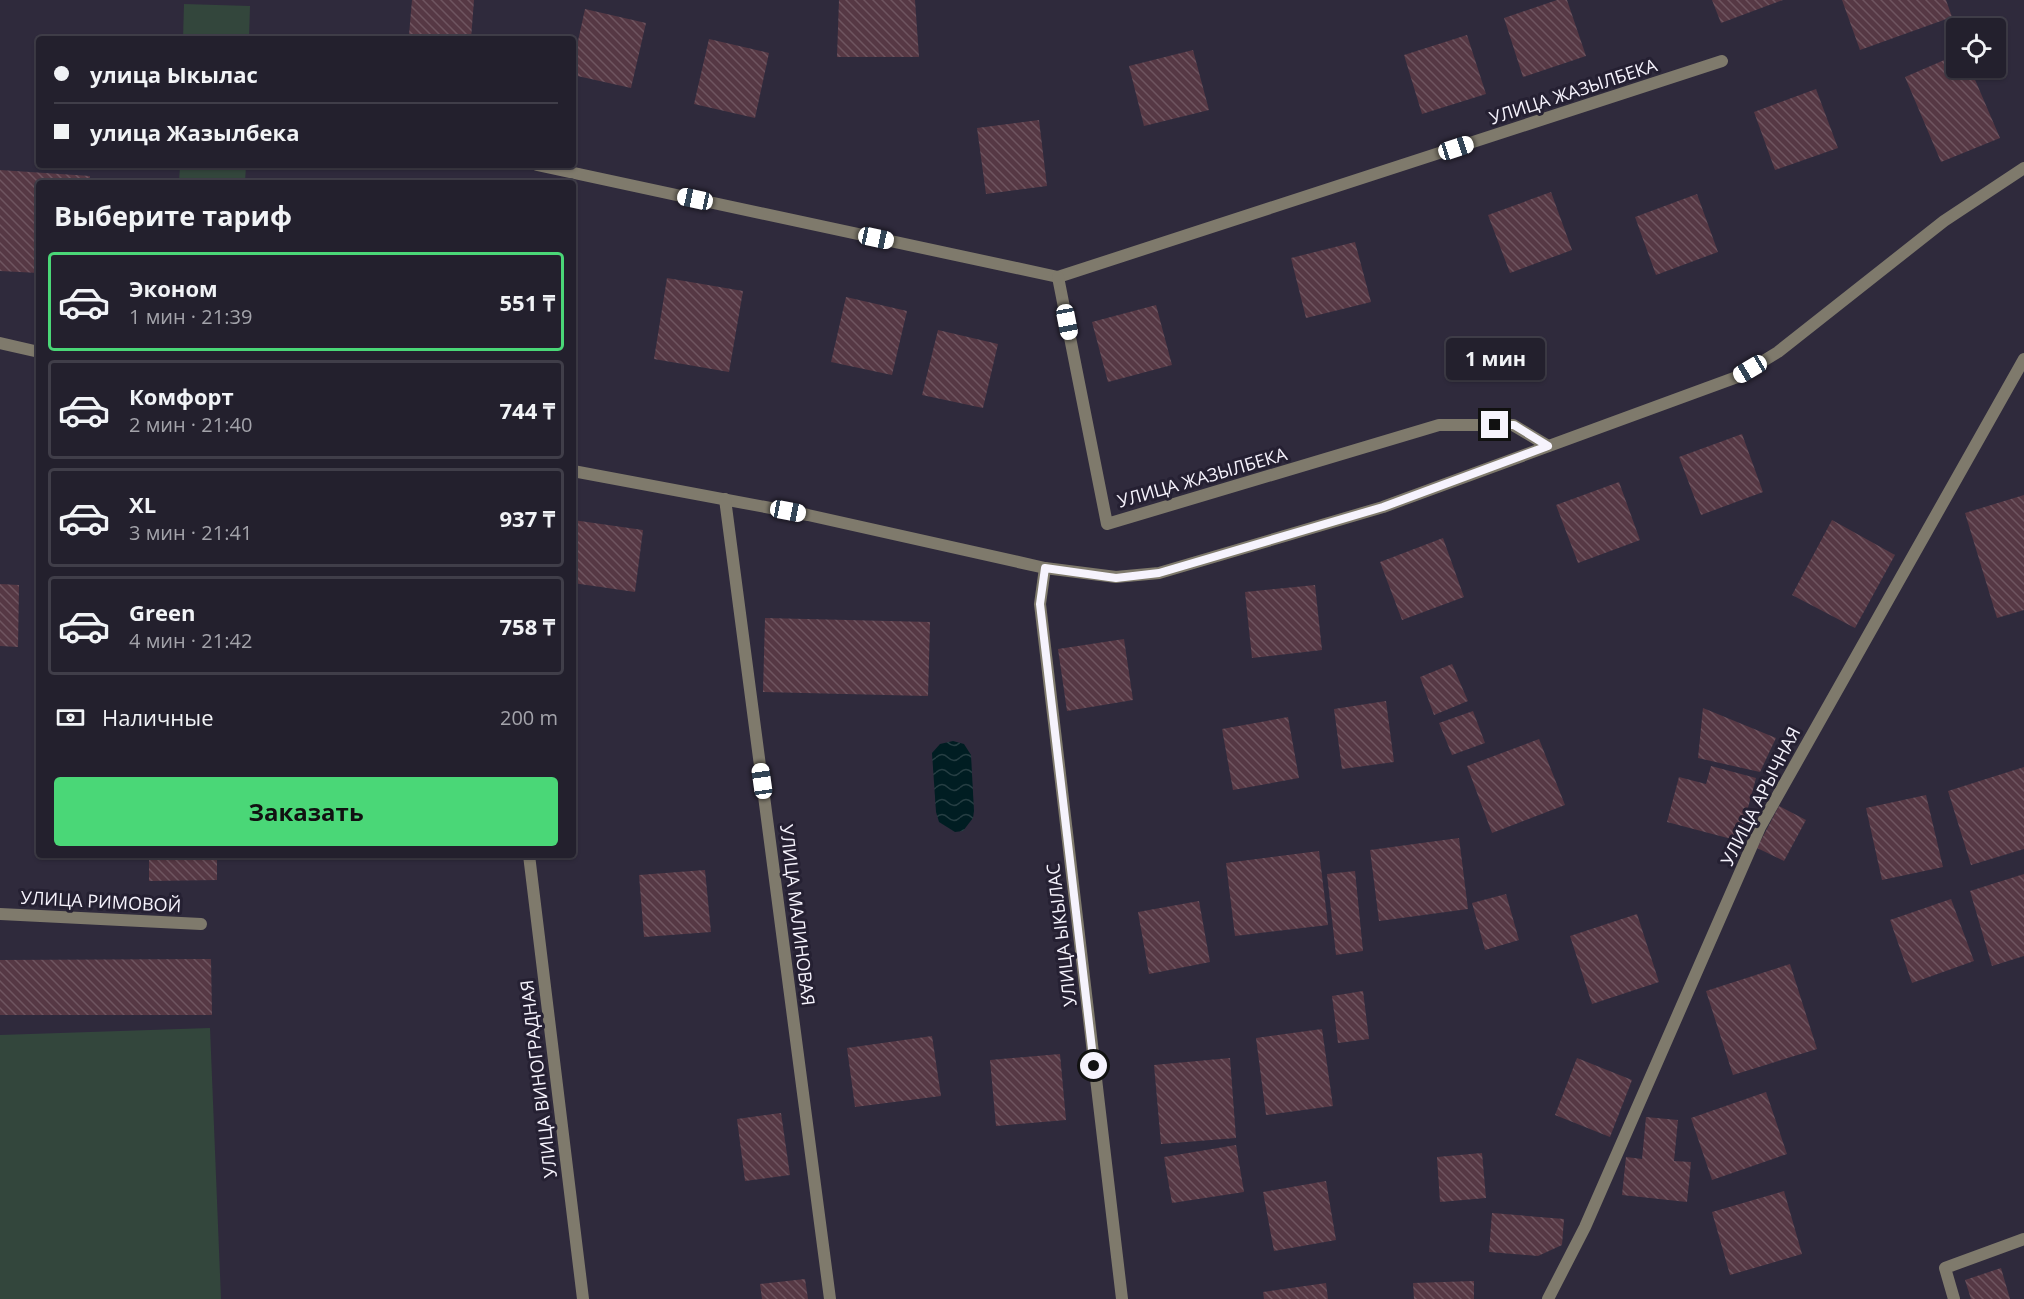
<!DOCTYPE html>
<html lang="ru">
<meta charset="utf-8">
<style>
body{margin:0;font-family:"Open Sans",sans-serif;background:#2f2d39;color:#f1f3f6;height:100vh;display:flex;flex-direction:column;font-size:22px;white-space:nowrap}
*{box-sizing:border-box;margin:0}
p{font-size:20px;color:#a3a3aa}
.icon{flex:none;width:33px;height:33px;fill:none;stroke:currentColor;stroke-width:2;stroke-linecap:round;stroke-linejoin:round}
.map{position:relative;flex:1;overflow:hidden}
.panel{position:absolute;left:36px;top:180px;width:540px;height:678px;display:flex;flex-direction:column;background:#23202d;border-radius:6px;box-shadow:0 2px 4px #0004,0 0 0 2px #403e49}
.panel>*{flex:none}
.hud{position:absolute;left:36px;top:36px;width:540px;height:132px;border-radius:6px;box-shadow:0 2px 4px #0004,0 0 0 2px #403e49;display:grid;align-content:center;height:132px;padding:0 18px;background:#23202d}
.buttons{position:absolute;left:1946px;top:18px;display:grid;gap:12px}
.buttons a{display:grid;place-items:center;width:60px;height:60px;border-radius:6px;background:#23202d;box-shadow:0 2px 4px #0004,0 0 0 2px #403e49;font-size:30px}
.end{position:absolute;width:27px;height:27px;margin:-14px;border:8px solid #f6f3fd;background:#111;box-shadow:0 0 0 3px #111}
.from{border-radius:50%}
.bubble{position:absolute;height:42px;border-radius:6px;background:#23202d;box-shadow:0 2px 4px #0004,0 0 0 2px #403e49;font-size:20px;font-weight:700;line-height:42px;text-align:center}
.car{position:absolute;width:18px;height:36px;margin:-18px -9px;border-radius:8px;box-shadow:0 0 4px 2px #0007;background:linear-gradient(#fff 24%,#345 0 40%,#fff 0 76%,#345 0 86%,#fff 0)}
.hud b{display:flex;align-items:center;gap:21px;height:57px;font-size:22px}
.hud b+b{border-top:2px solid #403e49}
.hud i{width:15px;height:15px;background:#f1f3f6}
ul{padding:0;list-style:none}
li{display:flex;align-items:center;gap:18px;height:99px;margin:0 12px 9px;padding:0 6px;border:3px solid #403e49;border-radius:6px}
li div{flex:1}
li b{display:block;font-size:22px}
li em{font-style:normal;font-weight:700}
li.selected{border-color:#4ad777}
li>.icon{width:54px;height:54px;stroke-width:1.5}
h2{padding:0 18px;font-size:27px;line-height:72px}
.pay{display:flex;align-items:center;gap:15px;height:66px;padding:0 18px;font-size:22px}
.pay p{margin-inline-start:auto}
.cta{display:flex;gap:12px;margin-top:auto;padding:12px 18px}
.cta a{flex:1;height:69px;border-radius:6px;background:#4ad777;color:#111;font-size:24px;font-weight:700;line-height:69px;text-align:center}
.map>svg:first-child{display:block}
</style>
<div class="map">
<svg width="2024" height="1299" viewBox="0 0 2024 1299">
<defs>
<pattern id="water-waves" width="16" height="10" patternUnits="userSpaceOnUse" patternTransform="scale(1.5)"><rect width="16" height="10" fill="#001d22"/><path d="M0 5q4-4 8 0t8 0" fill="none" stroke="#263e43"/></pattern>
<pattern id="building-back-hatch" width="6" height="6" patternUnits="userSpaceOnUse" patternTransform="scale(1.5)"><rect width="6" height="6" fill="#563844"/><path d="M-1 5l2 2M0 0l6 6M5-1l2 2" fill="none" stroke="#6f5560"/></pattern>
</defs>
<rect width="100%" height="100%" fill="#2f2a3c"/>
<g fill="#33463c">
<path d="M184,4L250,6L249,39H183Z"/>
<path d="M180,165H246L245,183H179Z"/>
<path d="M210,1028L221,1299H0V1035Z"/>
</g>
<path fill="url(#water-waves)" d="M953,741L964,744L971,755L974,811L973,818L963,831L955,832L939,822L936,812L932,753L940,744Z"/>
<g fill="url(#building-back-hatch)">
<path d="M412,0H474L471,39L409,35Z"/>
<path d="M839,0H915L919,57H837Z"/>
<path d="M1557,0H1567L1586,56L1523,77L1504,18Z"/>
<path d="M1712,0H1783L1721,23Z"/>
<path d="M1842,0H1946L1952,17L1860,50Z"/>
<path d="M585,9L646,23L631,88L573,75V64Z"/>
<path d="M1467,35L1486,94L1422,114L1404,55Z"/>
<path d="M709,39L769,53L755,118L694,104Z"/>
<path d="M1193,50L1209,110L1144,126L1129,66Z"/>
<path d="M1956,55V68H1970L2000,138L1941,162L1905,77Z"/>
<path d="M1816,89L1838,148L1775,170L1754,112Z"/>
<path d="M1039,120L1047,186L986,194L977,128Z"/>
<path d="M0,170L90,176V183H39V273L0,271Z"/>
<path d="M1551,192L1572,250L1510,273L1488,215Z"/>
<path d="M1697,194L1718,252L1656,275L1635,217Z"/>
<path d="M1355,242L1371,302L1306,318L1291,258Z"/>
<path d="M667,278L743,291L729,372L654,359Z"/>
<path d="M846,297L907,311L892,375L831,362Z"/>
<path d="M1156,305L1172,365L1108,382L1092,322Z"/>
<path d="M938,330L998,344L983,408L922,395Z"/>
<path d="M1742,434L1763,492L1701,515L1679,457Z"/>
<path d="M1619,482L1640,540L1578,563L1556,505Z"/>
<path d="M2024,495V610L1997,618L1965,513Z"/>
<path d="M573,520L643,530L635,592L573,583Z"/>
<path d="M1832,520L1895,555L1855,628L1792,595Z"/>
<path d="M1443,538L1464,597L1402,620L1380,562Z"/>
<path d="M0,584L19,585L18,647L0,646Z"/>
<path d="M1315,585L1322,650L1252,658L1245,592Z"/>
<path d="M765,618L930,622L928,696L763,692Z"/>
<path d="M1124,639L1133,700L1067,711L1058,649Z"/>
<path d="M1452,664L1468,701L1434,715L1420,677Z"/>
<path d="M1386,701L1394,762L1342,769L1334,709Z"/>
<path d="M1703,708L1776,738L1760,772L1698,758Z"/>
<path d="M1473,711L1485,743L1452,755L1439,723Z"/>
<path d="M1288,717L1299,778L1233,790L1222,729Z"/>
<path d="M1539,739L1565,805L1492,833L1467,766Z"/>
<path d="M1711,766L1756,778L1739,841L1667,822L1679,777L1706,784Z"/>
<path d="M2024,767V849L1971,865L1948,791Z"/>
<path d="M1926,795L1943,867L1882,880L1866,808Z"/>
<path d="M1779,806L1806,820L1784,861L1757,848Z"/>
<path d="M1459,838L1468,909L1379,921L1370,850Z"/>
<path d="M1319,851L1328,925L1235,936L1226,863Z"/>
<path d="M149,855H217V880L149,881Z"/>
<path d="M705,870L711,932L644,937L639,875Z"/>
<path d="M1355,871L1363,951L1336,955L1327,874Z"/>
<path d="M2024,874V956L1992,966L1970,891Z"/>
<path d="M1506,894L1519,940L1485,950L1472,903Z"/>
<path d="M1951,899L1974,961L1912,983L1890,920Z"/>
<path d="M1199,901L1210,962L1149,974L1138,912Z"/>
<path d="M1637,914L1659,982L1592,1004L1570,936Z"/>
<path d="M211,959L212,1015H0V960Z"/>
<path d="M1790,964L1817,1049L1733,1075L1706,991Z"/>
<path d="M1363,991L1369,1039L1338,1043L1332,996Z"/>
<path d="M1322,1029L1333,1106L1266,1115L1256,1038Z"/>
<path d="M932,1036L941,1096L855,1107L847,1048Z"/>
<path d="M1060,1054L1066,1120L996,1126L990,1060Z"/>
<path d="M1230,1058L1236,1138L1161,1144L1154,1065Z"/>
<path d="M1577,1058L1632,1080L1610,1137L1555,1115Z"/>
<path d="M1766,1092L1787,1154L1712,1180L1691,1118Z"/>
<path d="M781,1113L790,1175L745,1181L737,1119Z"/>
<path d="M1646,1117L1678,1120L1674,1161L1691,1162L1687,1202L1622,1195L1626,1157L1642,1159Z"/>
<path d="M1236,1145L1244,1192L1172,1203L1164,1157Z"/>
<path d="M1482,1153L1486,1198L1440,1202L1437,1157Z"/>
<path d="M1326,1181L1336,1240L1274,1251L1263,1192Z"/>
<path d="M1784,1191L1802,1254L1730,1275L1712,1212Z"/>
<path d="M1492,1213L1564,1219L1562,1245L1538,1256L1489,1252Z"/>
<path d="M2001,1268L2010,1299H1971L1965,1280Z"/>
<path d="M805,1279L808,1299H762L760,1284Z"/>
<path d="M1474,1281V1299H1414L1413,1283Z"/>
<path d="M1326,1283L1328,1299H1264L1263,1292Z"/>
</g>
<g fill="none" stroke-linecap="round" stroke-linejoin="round">
<g stroke="#7f7a6c" stroke-width="12">
<path d="M537,165L1058,277L1722,61"/>
<path d="M1058,277L1107,524L1439,425H1513L1548,446"/>
<path d="M0,343L39,352"/>
<path d="M573,471L808,515L1045,568L1116,577L1159,573L1383,507L1737,377L1778,352L1944,221L2024,168"/>
<path d="M725,499L830,1299"/>
<path d="M1045,568L1040,604L1122,1299"/>
<path d="M529,855L583,1299"/>
<path d="M0,914L201,924"/>
<path d="M1548,1299L1585,1227L1760,827L2024,359"/>
<path d="M1954,1299L1945,1268L2024,1239"/>
</g>
</g>
<g fill="none" stroke-linecap="round" stroke-linejoin="round">
<path stroke="#f6f3fd" stroke-width="8" d="M1094,1066L1040,604L1045,568L1116,578L1159,573L1383,507L1548,446L1514,425H1495"/>
</g>
<g text-anchor="middle" dominant-baseline="central" stroke-width="6" stroke-linejoin="round" paint-order="stroke">
<g font-size="18" fill="#f6f3fd" stroke="#252032">
<text transform="translate(1573 91) rotate(-18)">УЛИЦА ЖАЗЫЛБЕКА</text>
<text transform="translate(1202 477) rotate(-16)">УЛИЦА ЖАЗЫЛБЕКА</text>
<text transform="translate(1760 796) rotate(-63)">УЛИЦА АРЫЧНАЯ</text>
<text transform="translate(101 901) rotate(3)">УЛИЦА РИМОВОЙ</text>
<text transform="translate(798 915) rotate(83)">УЛИЦА МАЛИНОВАЯ</text>
<text transform="translate(1061 935) rotate(-97)">УЛИЦА ЫКЫЛАС</text>
<text transform="translate(538 1079) rotate(-97)">УЛИЦА ВИНОГРАДНАЯ</text>
</g>
</g>
</svg>
<div class="buttons">
<a><svg class="icon" aria-label="locate" viewBox="0 0 24 24"><circle cx="12" cy="12" r="6"/><path d="M12 2v4M12 18v4M2 12h4M18 12h4"/></svg></a>
</div>
<i class="end from" style="left:1094px;top:1066px"></i>
<i class="end" style="left:1495px;top:425px"></i>
<div class="bubble" style="left:1446px;top:338px;width:99px">1 мин</div>
<i class="car" style="left:1456px;top:148px;rotate:72deg"></i>
<i class="car" style="left:695px;top:199px;rotate:282deg"></i>
<i class="car" style="left:876px;top:238px;rotate:102deg"></i>
<i class="car" style="left:1067px;top:322px;rotate:169deg"></i>
<i class="car" style="left:1750px;top:369px;rotate:239deg"></i>
<i class="car" style="left:788px;top:511px;rotate:101deg"></i>
<i class="car" style="left:762px;top:781px;rotate:352deg"></i>
<div class="hud">
<b><i class="from"></i>улица Ыкылас</b>
<b><i></i>улица Жазылбека</b>
</div>
<section class="panel">
<h2>Выберите тариф</h2>
<ul>
<li class="selected"><svg class="icon" aria-label="car" viewBox="0 0 24 24"><path d="M5 17H2v-5l4-1 3-4h7l3 4 3 1v5h-3M9 17h6M6 11h13"/><circle cx="7" cy="17" r="2"/><circle cx="17" cy="17" r="2"/></svg><div><b>Эконом</b><p>1 мин · 21:39</p></div><em>551 ₸</em></li>
<li><svg class="icon" aria-label="car" viewBox="0 0 24 24"><path d="M5 17H2v-5l4-1 3-4h7l3 4 3 1v5h-3M9 17h6M6 11h13"/><circle cx="7" cy="17" r="2"/><circle cx="17" cy="17" r="2"/></svg><div><b>Комфорт</b><p>2 мин · 21:40</p></div><em>744 ₸</em></li>
<li><svg class="icon" aria-label="car" viewBox="0 0 24 24"><path d="M5 17H2v-5l4-1 3-4h7l3 4 3 1v5h-3M9 17h6M6 11h13"/><circle cx="7" cy="17" r="2"/><circle cx="17" cy="17" r="2"/></svg><div><b>XL</b><p>3 мин · 21:41</p></div><em>937 ₸</em></li>
<li><svg class="icon" aria-label="car" viewBox="0 0 24 24"><path d="M5 17H2v-5l4-1 3-4h7l3 4 3 1v5h-3M9 17h6M6 11h13"/><circle cx="7" cy="17" r="2"/><circle cx="17" cy="17" r="2"/></svg><div><b>Green</b><p>4 мин · 21:42</p></div><em>758 ₸</em></li>
</ul>
<div class="pay"><svg class="icon" aria-label="cash" viewBox="0 0 24 24"><path d="M3 7h18v10H3z"/><circle cx="12" cy="12" r="2"/></svg>Наличные<p>200 m</p></div>
<div class="cta"><a>Заказать</a></div>
</section>
</div>
